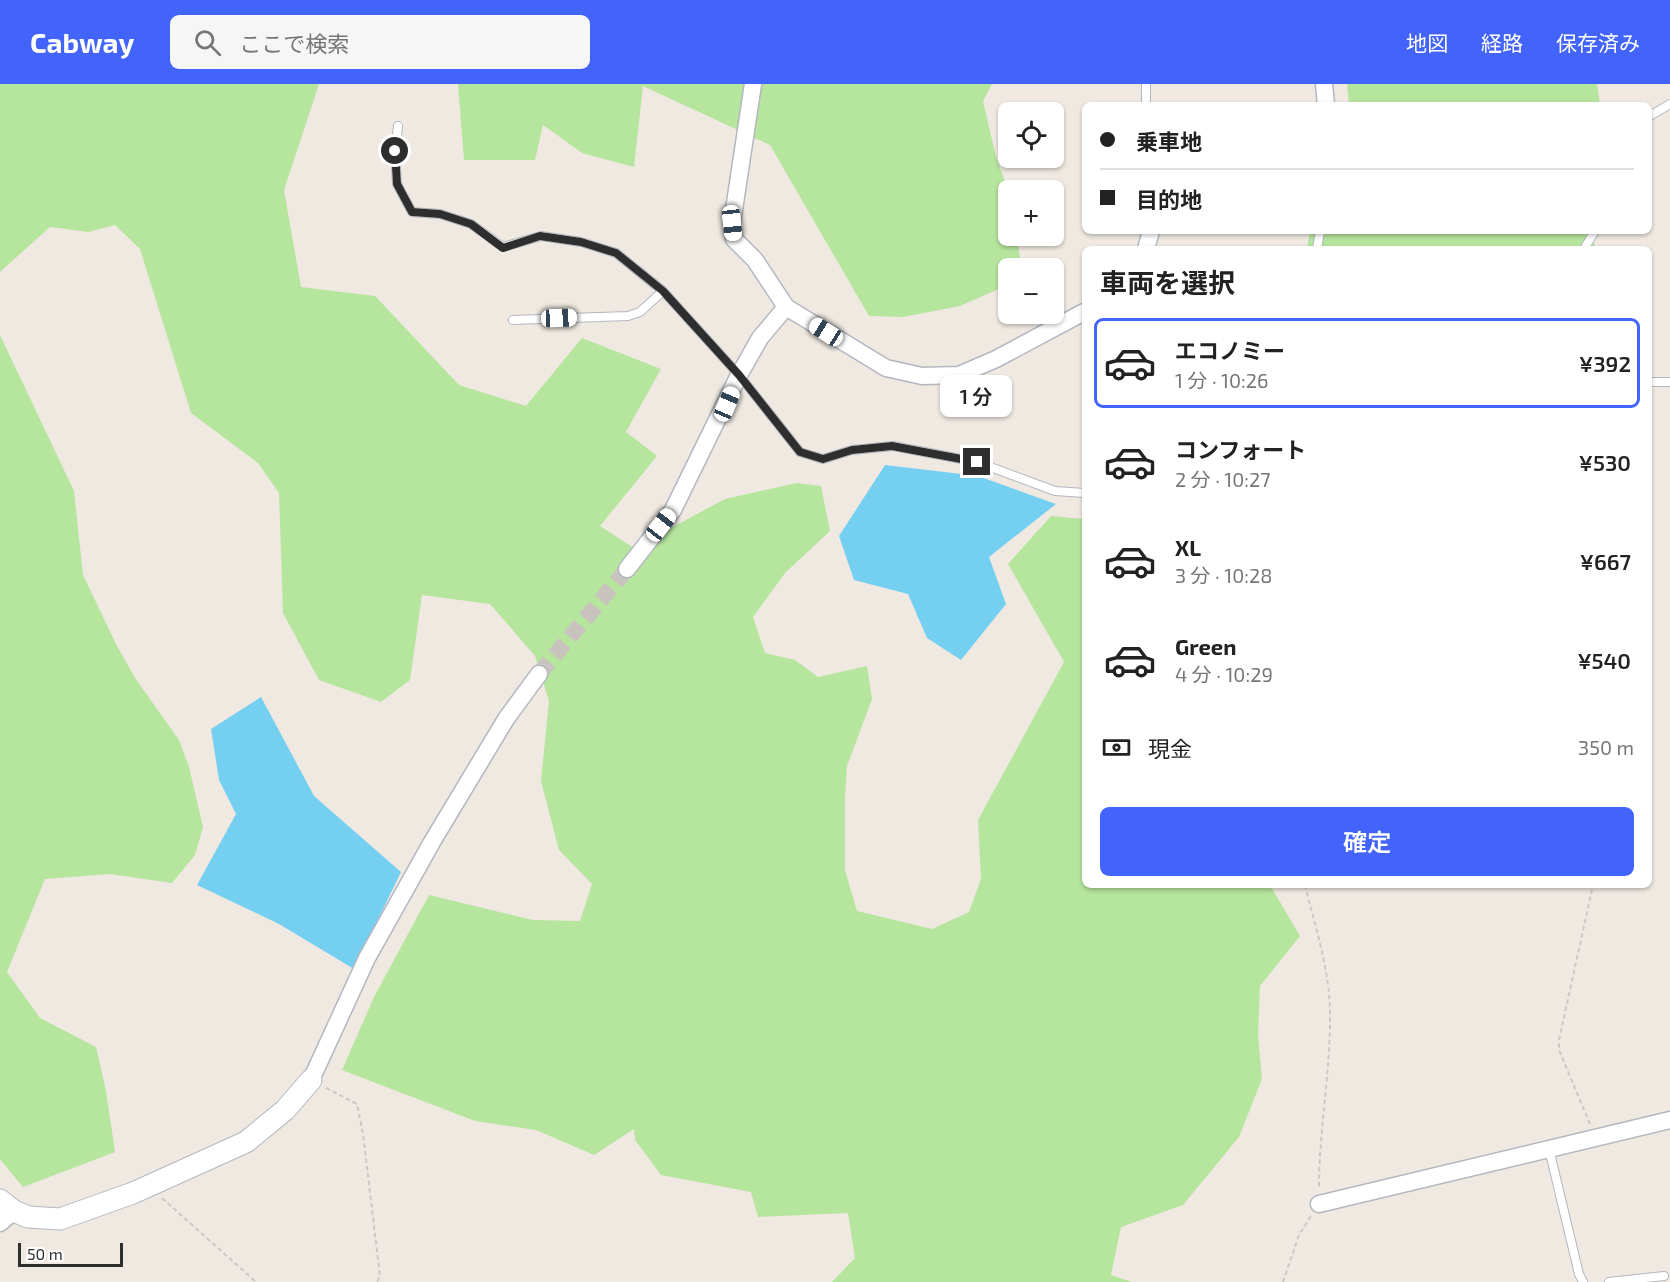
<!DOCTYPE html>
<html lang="ja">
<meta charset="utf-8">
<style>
body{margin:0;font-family:"Exo 2","Noto Sans JP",sans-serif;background:#f6f6f6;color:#222;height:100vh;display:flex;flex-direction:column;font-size:22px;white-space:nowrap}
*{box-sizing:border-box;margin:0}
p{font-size:20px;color:#767676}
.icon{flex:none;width:33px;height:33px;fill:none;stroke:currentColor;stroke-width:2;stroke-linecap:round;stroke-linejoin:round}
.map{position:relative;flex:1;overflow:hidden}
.drawer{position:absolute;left:1082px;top:162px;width:570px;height:642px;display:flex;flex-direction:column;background:#fff;border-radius:9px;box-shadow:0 2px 4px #0004}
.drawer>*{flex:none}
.guide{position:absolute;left:1082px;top:18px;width:570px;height:132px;border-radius:9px;box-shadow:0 2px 4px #0004;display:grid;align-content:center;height:132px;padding:0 18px;background:#fff}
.buttons{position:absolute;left:998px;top:18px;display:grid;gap:12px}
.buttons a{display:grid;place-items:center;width:66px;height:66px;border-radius:9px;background:#fff;box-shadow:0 2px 4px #0004;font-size:30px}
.scale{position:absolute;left:18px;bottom:15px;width:105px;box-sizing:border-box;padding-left:6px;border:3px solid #2e2e2e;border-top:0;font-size:16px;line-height:21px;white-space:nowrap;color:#2e2e2e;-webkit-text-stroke:4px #fff;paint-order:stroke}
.end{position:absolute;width:27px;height:27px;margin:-14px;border:8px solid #2e2e2e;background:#fff;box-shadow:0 0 0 3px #fff}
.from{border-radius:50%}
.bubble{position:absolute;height:42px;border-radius:9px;background:#fff;box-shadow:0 2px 4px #0004;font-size:20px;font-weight:600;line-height:42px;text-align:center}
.car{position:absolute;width:18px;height:36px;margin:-18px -9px;border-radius:8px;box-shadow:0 0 4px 2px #0007;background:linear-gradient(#fff 24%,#345 0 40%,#fff 0 76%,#345 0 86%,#fff 0)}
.guide b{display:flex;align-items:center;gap:21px;height:57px;font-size:22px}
.guide b+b{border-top:2px solid #e0e0e0}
.guide i{width:15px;height:15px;background:#222}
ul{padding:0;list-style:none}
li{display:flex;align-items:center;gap:18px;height:90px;margin:0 12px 9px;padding:0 6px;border:3px solid transparent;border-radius:9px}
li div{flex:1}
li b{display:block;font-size:22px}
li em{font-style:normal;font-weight:600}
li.current{border-color:#4264fb}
li>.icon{width:54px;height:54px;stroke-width:1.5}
h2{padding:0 18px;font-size:27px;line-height:72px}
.pay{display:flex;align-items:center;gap:15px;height:66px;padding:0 18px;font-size:22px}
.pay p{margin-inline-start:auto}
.primary-button{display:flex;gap:12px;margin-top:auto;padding:12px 18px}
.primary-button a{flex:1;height:69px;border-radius:9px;background:#4264fb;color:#fff;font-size:24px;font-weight:600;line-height:69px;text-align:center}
header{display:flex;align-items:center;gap:36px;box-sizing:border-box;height:84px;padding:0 30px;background:#4264fb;color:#fff}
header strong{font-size:28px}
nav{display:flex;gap:33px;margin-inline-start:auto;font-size:21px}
.search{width:420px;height:54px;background:#f6f6f6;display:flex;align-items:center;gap:15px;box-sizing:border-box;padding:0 21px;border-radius:9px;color:#767676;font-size:22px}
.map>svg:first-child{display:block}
</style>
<header>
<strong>Cabway</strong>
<div class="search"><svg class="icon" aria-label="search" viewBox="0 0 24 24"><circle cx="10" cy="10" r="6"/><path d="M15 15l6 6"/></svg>ここで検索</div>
<nav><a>地図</a><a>経路</a><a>保存済み</a></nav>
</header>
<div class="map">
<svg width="1670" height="1198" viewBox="0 0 1670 1198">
<rect width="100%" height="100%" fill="#efe9e1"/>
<g fill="#b6e59e">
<path d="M0,0H319L284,106L301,203L375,212L459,301L526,322L582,254L661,285L626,348L657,372L600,442L634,464L725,415L797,399L821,402L830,447L785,489L753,533L765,569L795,576L818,593L867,582L872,615L847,682L845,713V786L857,827L932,845L969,828L981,795L978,736L1064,578L1008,480L1051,432L1084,435V801H1270L1300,852L1260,902L1258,951L1262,995L1239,1053L1183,1121L1121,1143L1111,1191L1132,1198H832L855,1174L848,1129L758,1133L751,1108L661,1091L635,1056L634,1045L594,1071L536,1046L475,1037L342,986L374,913L429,811L533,836L580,837L592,800L559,766L541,697L549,617L535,572L490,520L422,511L410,596L381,618L319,596L283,529L279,409L258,379L191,329L140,165L115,141L89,148L50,143L0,188Z"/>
<path d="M458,0H992L983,17L996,73L1008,106V152H1017L1021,182L1020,184H1008V201L960,222L903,233L869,232L770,61L643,2L634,83L582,69L543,41L535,76H464Z"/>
<path d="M1347,0H1597L1600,21H1349Z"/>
<path d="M1310,147H1589L1595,162V165H1307Z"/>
<path d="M0,251L74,407L83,491L116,560L135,594L179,656L189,683L203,743L195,771L172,799L110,790L45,795L7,888L40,934L96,963L106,1007L115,1068L23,1103L0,1075Z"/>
</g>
<g fill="#75cff0">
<path d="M885,381L978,392L1056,420L989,473L1006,520L961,576L927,554L908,510L854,496L839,452Z"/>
<path d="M261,613L314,712L401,788L354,885L279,840L197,801L236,730L219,696L211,645Z"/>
</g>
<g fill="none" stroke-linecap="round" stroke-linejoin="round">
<path stroke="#c8c4bd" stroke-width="16" stroke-dasharray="16 8" stroke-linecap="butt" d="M539,590L627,485"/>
<g stroke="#b4b7c1" stroke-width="10">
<g id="service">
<path d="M1146,0V21"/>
<path d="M1648,33L1670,20"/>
<path d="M398,42L395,67L397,100L412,128L440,130L471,140L503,163L541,152L581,158L616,169L663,207L739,291L800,368L823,375L852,366L893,362L977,378L1055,407L1084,409"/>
<path d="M1317,165L1320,147"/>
<path d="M1584,165L1595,147"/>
<path d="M513,236L628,232L640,228L663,207"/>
<path d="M1648,298H1670"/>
<path d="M1549,1065L1579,1190L1583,1198"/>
<path d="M1609,1198L1664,1192"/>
</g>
</g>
<g stroke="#b4b7c1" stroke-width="19">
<g id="minor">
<path d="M753,0L732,139L734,155L755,176L786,223L886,284L922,292L959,291L996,275L1084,228"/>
<path d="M1324,0L1326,21"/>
<path d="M1146,165L1151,147"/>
<path d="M627,485L673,426L739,291L760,254L786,223"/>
<path d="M311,996L367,874L432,758L506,635L539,590"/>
<path d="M1319,1120L1670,1036"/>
<path d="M0,1139L14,1127"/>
</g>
</g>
<g stroke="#b4b7c1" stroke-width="23">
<path id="tertiary" d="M0,1116L14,1127L28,1133L60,1135L133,1109L246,1058L285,1026L311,996"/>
</g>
<g stroke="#c9c9c9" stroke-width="2" stroke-dasharray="4.5 3" stroke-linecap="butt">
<path d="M1305,801C1315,842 1329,884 1330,926C1331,986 1319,1045 1319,1104"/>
<path d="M326,1004L357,1020L363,1050L380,1192L377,1198"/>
<path d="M1590,1040L1559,966V956L1593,801"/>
<path d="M162,1114L256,1198"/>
<path d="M1283,1198L1299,1151L1311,1132"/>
</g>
<use href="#service" stroke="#fff" stroke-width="8"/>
<use href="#minor" stroke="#fff" stroke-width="16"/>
<use href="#tertiary" stroke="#fff" stroke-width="21"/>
</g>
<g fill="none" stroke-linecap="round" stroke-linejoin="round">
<path stroke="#2e2e2e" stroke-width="8" d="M395,67L397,100L412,128L440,130L471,140L503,164L540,152L581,158L616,169L663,207L739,291L800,368L823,375L852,366L892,362L977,378"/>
</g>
</svg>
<div class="buttons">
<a><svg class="icon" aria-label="locate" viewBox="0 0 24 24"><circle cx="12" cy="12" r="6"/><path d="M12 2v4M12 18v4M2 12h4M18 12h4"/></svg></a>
<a>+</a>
<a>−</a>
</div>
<div class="scale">50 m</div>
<i class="end from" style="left:395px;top:67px"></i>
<i class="end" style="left:977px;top:378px"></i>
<div class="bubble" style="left:940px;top:291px;width:72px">1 分</div>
<i class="car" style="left:732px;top:139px;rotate:174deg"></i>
<i class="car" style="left:559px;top:234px;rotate:88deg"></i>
<i class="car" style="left:826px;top:248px;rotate:302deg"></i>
<i class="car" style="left:727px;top:320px;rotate:23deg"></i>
<i class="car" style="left:661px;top:441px;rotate:38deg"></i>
<div class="guide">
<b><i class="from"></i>乗車地</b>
<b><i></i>目的地</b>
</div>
<section class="drawer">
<h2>車両を選択</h2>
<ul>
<li class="current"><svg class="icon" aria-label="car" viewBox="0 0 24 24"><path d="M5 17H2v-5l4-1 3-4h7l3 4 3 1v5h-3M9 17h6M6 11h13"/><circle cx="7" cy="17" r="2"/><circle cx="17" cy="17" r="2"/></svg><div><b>エコノミー</b><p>1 分 · 10:26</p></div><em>¥392</em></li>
<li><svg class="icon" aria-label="car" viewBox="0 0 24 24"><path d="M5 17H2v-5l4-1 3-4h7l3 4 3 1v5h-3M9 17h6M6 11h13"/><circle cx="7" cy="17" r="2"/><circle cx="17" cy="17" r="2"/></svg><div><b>コンフォート</b><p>2 分 · 10:27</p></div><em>¥530</em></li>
<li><svg class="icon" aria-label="car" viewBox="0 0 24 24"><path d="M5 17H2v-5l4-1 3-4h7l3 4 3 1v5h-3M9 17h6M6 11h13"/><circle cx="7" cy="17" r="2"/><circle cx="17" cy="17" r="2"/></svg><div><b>XL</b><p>3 分 · 10:28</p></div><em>¥667</em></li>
<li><svg class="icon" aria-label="car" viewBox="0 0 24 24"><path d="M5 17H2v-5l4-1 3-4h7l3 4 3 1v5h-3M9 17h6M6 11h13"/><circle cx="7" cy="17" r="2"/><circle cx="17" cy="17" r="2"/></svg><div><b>Green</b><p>4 分 · 10:29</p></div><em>¥540</em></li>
</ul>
<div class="pay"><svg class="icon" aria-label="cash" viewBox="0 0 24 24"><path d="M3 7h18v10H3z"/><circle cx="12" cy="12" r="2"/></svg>現金<p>350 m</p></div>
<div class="primary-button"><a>確定</a></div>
</section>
</div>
